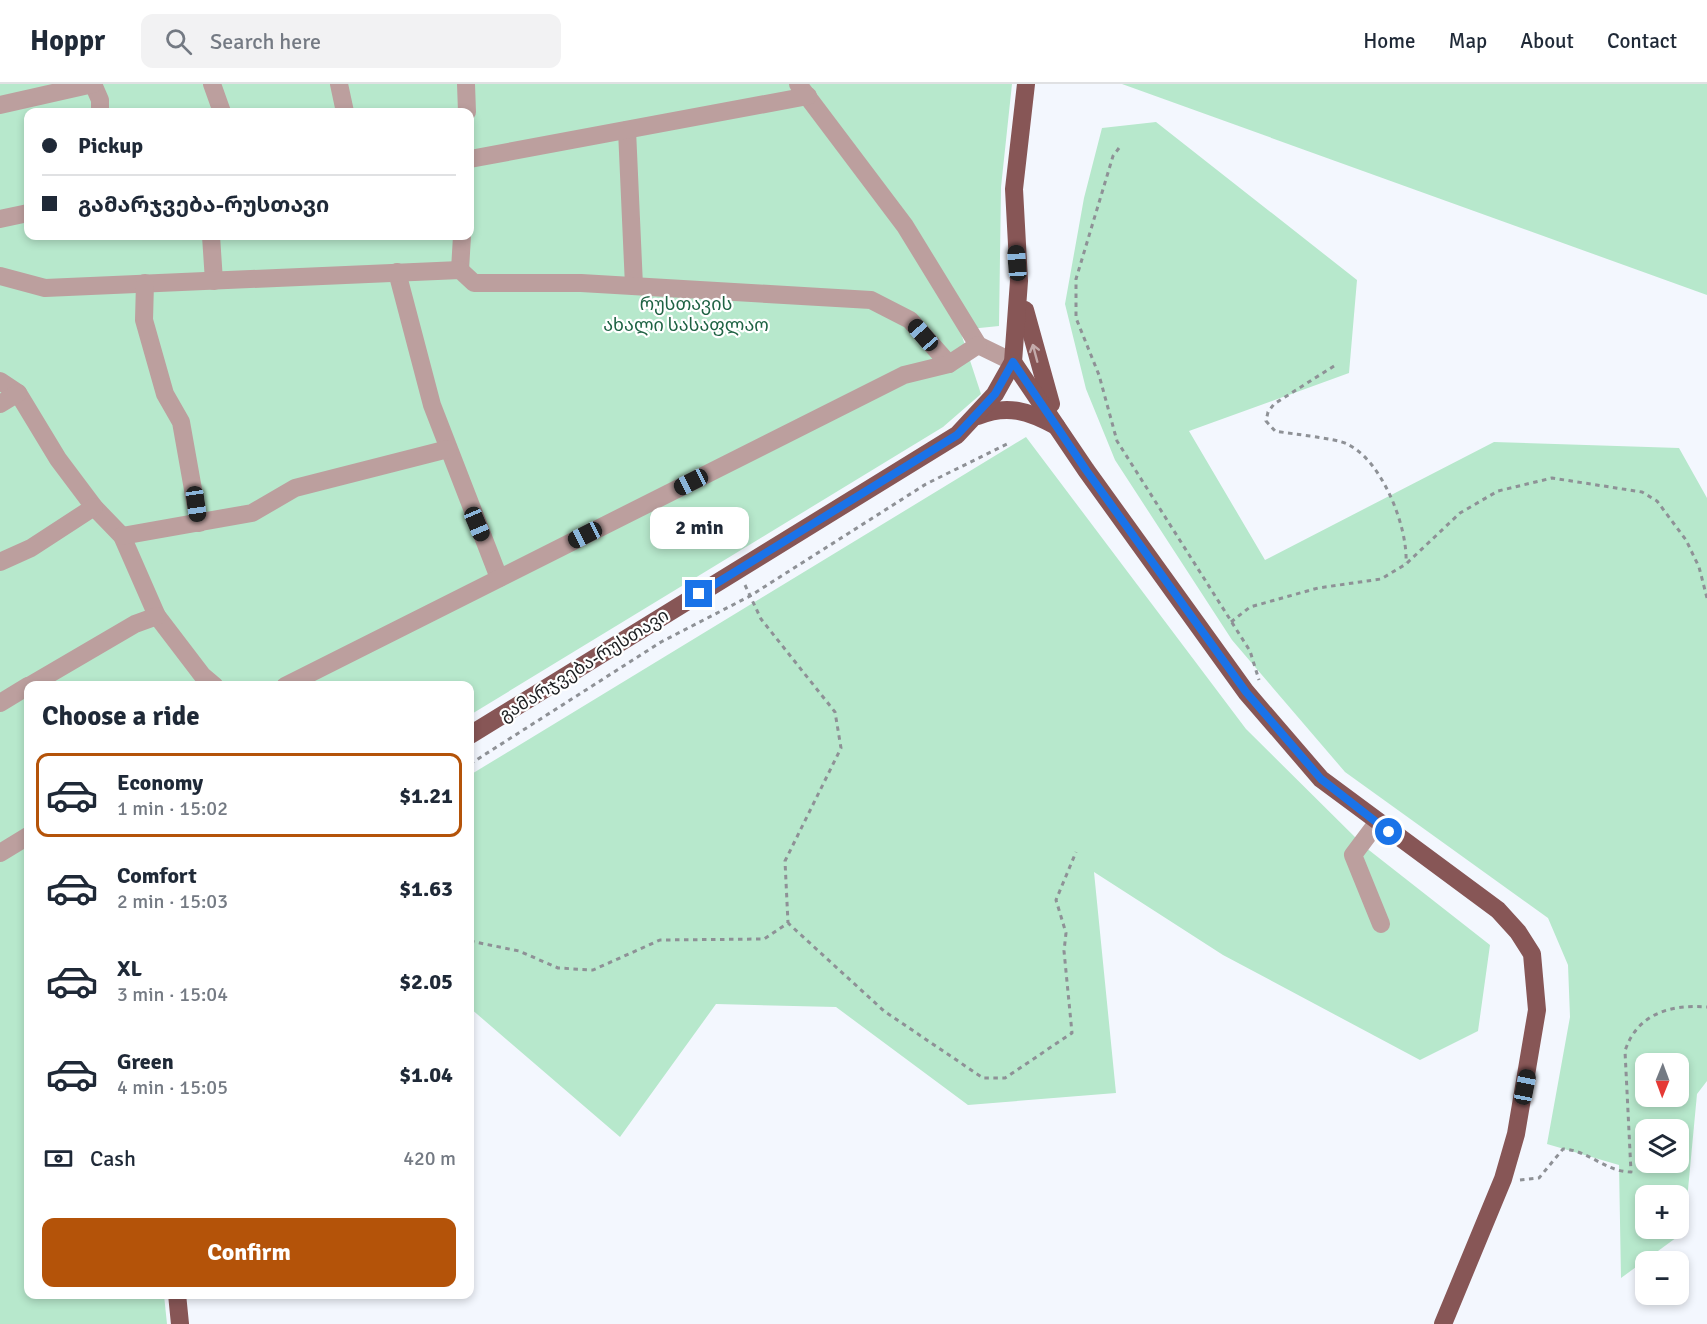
<!DOCTYPE html>
<meta charset="utf-8">
<style>
body{margin:0;font-family:Signika,"Noto Sans Georgian",sans-serif;background:#f2f2f3;color:#1f2937;height:100vh;display:flex;flex-direction:column;font-size:22px;white-space:nowrap}
*{box-sizing:border-box;margin:0}
p{font-size:20px;color:#747a83}
.icon{flex:none;width:33px;height:33px;fill:none;stroke:currentColor;stroke-width:2;stroke-linecap:round;stroke-linejoin:round}
.map{position:relative;flex:1;overflow:hidden}
.details{position:absolute;left:24px;top:597px;width:450px;height:618px;display:flex;flex-direction:column;background:#fff;border-radius:12px;box-shadow:0 3px 9px #0003}
.details>*{flex:none}
.banner{position:absolute;left:24px;top:24px;width:450px;height:132px;border-radius:12px;box-shadow:0 3px 9px #0003;display:grid;align-content:center;height:132px;padding:0 18px;background:#fff}
.needle{width:39px;rotate:181deg}
.controls{position:absolute;left:1635px;top:969px;display:grid;gap:12px}
.controls a{display:grid;place-items:center;width:54px;height:54px;border-radius:12px;background:#fff;box-shadow:0 3px 9px #0003;font-size:30px}
.end{position:absolute;width:27px;height:27px;margin:-14px;border:8px solid #1a73e8;background:#fff;box-shadow:0 0 0 3px #fff}
.from{border-radius:50%}
.bubble{position:absolute;height:42px;border-radius:12px;background:#fff;box-shadow:0 3px 9px #0003;font-size:20px;font-weight:800;line-height:42px;text-align:center}
.car{position:absolute;width:18px;height:36px;margin:-18px -9px;border-radius:8px;box-shadow:0 0 4px 2px #0007;background:linear-gradient(#222 24%,#8ab4d8 0 40%,#222 0 76%,#8ab4d8 0 86%,#222 0)}
.banner b{display:flex;align-items:center;gap:21px;height:57px;font-size:22px}
.banner b+b{border-top:2px solid #e0e1e3}
.banner i{width:15px;height:15px;background:#1f2937}
ul{padding:0;list-style:none}
li{display:flex;align-items:center;gap:18px;height:84px;margin:0 12px 9px;padding:0 6px;border:3px solid transparent;border-radius:12px}
li div{flex:1}
li b{display:block;font-size:22px}
li em{font-style:normal;font-weight:800}
li.on{border-color:#b45309}
li>.icon{width:54px;height:54px;stroke-width:1.5}
h2{padding:0 18px;font-size:27px;line-height:72px}
.pay{display:flex;align-items:center;gap:15px;height:66px;padding:0 18px;font-size:22px}
.pay p{margin-inline-start:auto}
.button{display:flex;gap:12px;margin-top:auto;padding:12px 18px}
.button a{flex:1;height:69px;border-radius:12px;background:#b45309;color:#fff;font-size:24px;font-weight:800;line-height:69px;text-align:center}
header{display:flex;align-items:center;gap:36px;box-sizing:border-box;height:84px;padding:0 30px;background:#fff;border-bottom:2px solid #e0e1e3}
header strong{font-size:28px}
nav{display:flex;gap:33px;margin-inline-start:auto;font-size:21px}
.search{width:420px;height:54px;background:#f2f2f3;display:flex;align-items:center;gap:15px;box-sizing:border-box;padding:0 21px;border-radius:12px;color:#747a83;font-size:22px}
.map>svg:first-child{display:block}
</style>
<header>
<strong>Hoppr</strong>
<div class="search"><svg class="icon" aria-label="search" viewBox="0 0 24 24"><circle cx="10" cy="10" r="6"/><path d="M15 15l6 6"/></svg>Search here</div>
<nav><a>Home</a><a>Map</a><a>About</a><a>Contact</a></nav>
</header>
<div class="map">
<svg width="1707" height="1240" viewBox="0 0 1707 1240">
<rect width="100%" height="100%" fill="#f3f7fe"/>
<g fill="#b7e8cc" fill-rule="evenodd">
<path d="M0,0H1012L1001,103L999,242L960,246L981,310L943,343L470,631V602H28V1210L164,1211L167,1240H0ZM28,28H470V152H28Z"/>
<path d="M1122,0H1707V211Z"/>
<path d="M1156,38L1357,196L1349,289L1189,347L1265,476L1494,358L1679,364L1707,414V997L1697,1010L1684,1148L1621,1194L1619,1081L1547,1060L1570,933L1568,881L1548,834L1345,688L1232,556L1115,376L1086,305L1065,220L1084,114L1102,44ZM1646,980H1678V1012H1646ZM1646,1046H1678V1078H1646ZM1646,1112H1678V1144H1646Z"/>
<path d="M1026,353L1246,645L1365,763L1490,861L1478,947L1420,976L1223,871L1094,788L1116,1009L968,1021L836,923L716,920L620,1053L470,924V691Z"/>
</g>
<g fill="none" stroke-linecap="round" stroke-linejoin="round">
<g stroke="#8e9196" stroke-width="3" stroke-dasharray="4.5 4.5" stroke-linecap="butt">
<path d="M1119,64L1113,72L1076,195V234L1099,291L1117,357L1250,567L1259,596"/>
<path d="M1334,282L1274,320L1268,328L1266,337L1275,347C1291,350 1335,354 1347,360C1382,376 1408,443 1406,479"/>
<path d="M745,501L761,535L835,628L841,664L785,777L788,839"/>
<path d="M1231,538L1250,523L1318,504L1381,495L1406,480L1460,429L1498,407L1552,394L1642,408L1657,417L1686,456L1699,483L1707,514"/>
<path d="M470,680L661,558L750,512L926,400L1007,360"/>
<path d="M470,857L519,867L558,884L593,886L660,856L764,855L788,839L884,927L983,994H1005L1072,949L1064,867L1066,849L1056,816L1076,768"/>
<path d="M1520,1096L1539,1094L1563,1065C1588,1066 1606,1088 1631,1088L1625,967C1637,930 1670,920 1707,923"/>
</g>
<g stroke="#bc9f9e" stroke-width="18">
<path d="M93,0L100,16V28"/>
<path d="M212,0L222,28"/>
<path d="M339,0L345,28"/>
<path d="M466,0L467,28"/>
<path d="M798,0L905,142L978,261L1013,278"/>
<path d="M0,21L93,0"/>
<path d="M627,46L634,202"/>
<path d="M470,75L808,12"/>
<path d="M0,135L28,129"/>
<path d="M211,152L214,197"/>
<path d="M460,186L462,152"/>
<path d="M397,188L432,321L499,494"/>
<path d="M0,192L45,204L460,186L474,199H581L871,216L910,236L949,280"/>
<path d="M145,199L144,236L165,310L181,338L199,439"/>
<path d="M0,297L18,309L58,375L94,423L122,452L157,532L202,591L215,602"/>
<path d="M0,320L18,309"/>
<path d="M122,452L252,429L295,404L448,365"/>
<path d="M0,478L31,464L94,423"/>
<path d="M29,602L135,540L157,532"/>
<path d="M285,602L904,291L949,280L978,261"/>
<path d="M0,619L28,602"/>
<path d="M1377,739L1353,771L1381,840"/>
<path d="M0,769L28,752"/>
</g>
<g stroke="#875656" stroke-width="18">
<path d="M1025,226L1051,320"/>
<path d="M1013,278L1086,386L1246,608L1321,695L1498,826L1518,848L1532,870L1537,926L1516,1050L1503,1095L1443,1240"/>
<path d="M978,332C1007,320 1029,327 1056,342"/>
<path d="M470,651L957,351L995,310L1013,278L1019,197L1014,105L1026,0"/>
<path d="M177,1210L180,1240"/>
</g>
</g>
<defs><path id="oneway-shaft" d="M-6 0H5M1.5-3L5.5 0L1.5 3" fill="none" stroke-width="1.6" stroke-linecap="round" stroke-linejoin="round" transform="scale(1.5)"/></defs>
<use stroke="#c3aaaa" href="#oneway-shaft" transform="translate(1035 269) rotate(-105)"/>
<g fill="none" stroke-linecap="round" stroke-linejoin="round">
<path stroke="#1a73e8" stroke-width="8" d="M699,510L957,351L995,310L1013,278L1086,386L1246,608L1321,695L1389,748"/>
</g>
<g text-anchor="middle" dominant-baseline="central" stroke-width="4.5" stroke-linejoin="round" paint-order="stroke">
<g font-size="18" fill="#1e6243" stroke="#fff">
<text x="686" y="220">რუსთავის<tspan x="686" dy="21">ახალი სასაფლაო</tspan></text>
</g>
<g font-size="18" fill="#1c1e21" stroke="#fff">
<text transform="translate(584 581) rotate(-32)">გამარჯვება-რუსთავი</text>
</g>
</g>
</svg>
<div class="controls">
<a><svg class="needle" viewBox="-14 -14 28 28"><path d="M0-13l5 13h-10z" fill="#e53935"/><path d="M0 13l5-13h-10z" fill="#747a83"/></svg></a>
<a><svg class="icon" aria-label="layers" viewBox="0 0 24 24"><path d="M12 4l9 5-9 5-9-5zM3 14l9 5 9-5"/></svg></a>
<a>+</a>
<a>−</a>
</div>
<i class="end from" style="left:1389px;top:748px"></i>
<i class="end" style="left:699px;top:510px"></i>
<div class="bubble" style="left:650px;top:423px;width:99px">2 min</div>
<i class="car" style="left:1017px;top:179px;rotate:356deg"></i>
<i class="car" style="left:923px;top:251px;rotate:319deg"></i>
<i class="car" style="left:691px;top:398px;rotate:243deg"></i>
<i class="car" style="left:196px;top:420px;rotate:172deg"></i>
<i class="car" style="left:477px;top:440px;rotate:157deg"></i>
<i class="car" style="left:585px;top:451px;rotate:243deg"></i>
<i class="car" style="left:1525px;top:1003px;rotate:11deg"></i>
<div class="banner">
<b><i class="from"></i>Pickup</b>
<b><i></i>გამარჯვება-რუსთავი</b>
</div>
<section class="details">
<h2>Choose a ride</h2>
<ul>
<li class="on"><svg class="icon" aria-label="car" viewBox="0 0 24 24"><path d="M5 17H2v-5l4-1 3-4h7l3 4 3 1v5h-3M9 17h6M6 11h13"/><circle cx="7" cy="17" r="2"/><circle cx="17" cy="17" r="2"/></svg><div><b>Economy</b><p>1 min · 15:02</p></div><em>$1.21</em></li>
<li><svg class="icon" aria-label="car" viewBox="0 0 24 24"><path d="M5 17H2v-5l4-1 3-4h7l3 4 3 1v5h-3M9 17h6M6 11h13"/><circle cx="7" cy="17" r="2"/><circle cx="17" cy="17" r="2"/></svg><div><b>Comfort</b><p>2 min · 15:03</p></div><em>$1.63</em></li>
<li><svg class="icon" aria-label="car" viewBox="0 0 24 24"><path d="M5 17H2v-5l4-1 3-4h7l3 4 3 1v5h-3M9 17h6M6 11h13"/><circle cx="7" cy="17" r="2"/><circle cx="17" cy="17" r="2"/></svg><div><b>XL</b><p>3 min · 15:04</p></div><em>$2.05</em></li>
<li><svg class="icon" aria-label="car" viewBox="0 0 24 24"><path d="M5 17H2v-5l4-1 3-4h7l3 4 3 1v5h-3M9 17h6M6 11h13"/><circle cx="7" cy="17" r="2"/><circle cx="17" cy="17" r="2"/></svg><div><b>Green</b><p>4 min · 15:05</p></div><em>$1.04</em></li>
</ul>
<div class="pay"><svg class="icon" aria-label="cash" viewBox="0 0 24 24"><path d="M3 7h18v10H3z"/><circle cx="12" cy="12" r="2"/></svg>Cash<p>420 m</p></div>
<div class="button"><a>Confirm</a></div>
</section>
</div>
